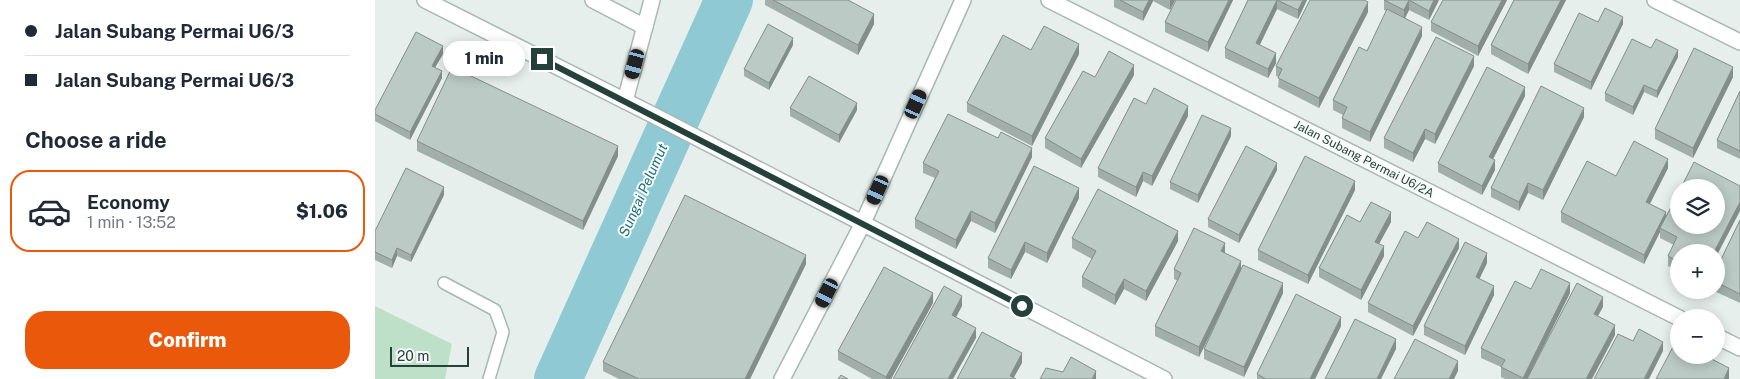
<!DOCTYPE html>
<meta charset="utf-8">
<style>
body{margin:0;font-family:"Public Sans",sans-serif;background:#f6f6f7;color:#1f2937;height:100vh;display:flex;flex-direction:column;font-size:19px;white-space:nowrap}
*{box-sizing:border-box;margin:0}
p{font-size:16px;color:#747a83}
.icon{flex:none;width:28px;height:28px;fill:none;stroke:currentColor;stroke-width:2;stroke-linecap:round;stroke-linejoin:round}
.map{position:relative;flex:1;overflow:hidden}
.side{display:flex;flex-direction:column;background:#fff;width:375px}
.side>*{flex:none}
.guide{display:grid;align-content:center;height:110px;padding:0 25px;background:#fff}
.controls{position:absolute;left:1295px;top:179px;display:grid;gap:10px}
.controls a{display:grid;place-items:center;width:55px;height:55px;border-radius:50%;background:#fff;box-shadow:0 2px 12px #0003;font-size:25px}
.scale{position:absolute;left:15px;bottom:12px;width:79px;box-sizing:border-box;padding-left:5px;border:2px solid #24423a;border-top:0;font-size:14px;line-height:18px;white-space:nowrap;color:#24423a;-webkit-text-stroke:4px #f7fbf9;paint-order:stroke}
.end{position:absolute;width:22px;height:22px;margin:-11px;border:6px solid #24423a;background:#fff;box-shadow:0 0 0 2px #fff}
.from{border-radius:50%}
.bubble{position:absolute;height:35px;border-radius:18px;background:#fff;box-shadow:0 2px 12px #0003;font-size:16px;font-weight:800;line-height:35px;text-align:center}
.car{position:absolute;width:15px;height:30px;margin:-15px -8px;border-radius:6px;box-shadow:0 0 4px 1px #0007;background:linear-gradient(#222 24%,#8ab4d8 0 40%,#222 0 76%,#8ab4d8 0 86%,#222 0)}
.guide b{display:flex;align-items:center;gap:18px;height:48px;font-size:19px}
.guide b+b{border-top:1px solid #e0e1e3}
.guide i{width:12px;height:12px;background:#1f2937}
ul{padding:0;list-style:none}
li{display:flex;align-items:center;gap:15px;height:82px;margin:0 10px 8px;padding:0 15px;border:2px solid transparent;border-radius:20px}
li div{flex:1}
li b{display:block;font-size:19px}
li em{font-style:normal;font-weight:800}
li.active{border-color:#ea580c}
li>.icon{width:45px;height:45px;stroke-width:1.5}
h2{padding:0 25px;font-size:22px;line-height:60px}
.action{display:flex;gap:10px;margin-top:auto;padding:10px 25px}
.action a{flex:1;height:58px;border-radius:20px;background:#ea580c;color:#fff;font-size:20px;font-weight:800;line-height:58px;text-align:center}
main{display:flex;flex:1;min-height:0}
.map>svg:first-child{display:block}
</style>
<main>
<section class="side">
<div class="guide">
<b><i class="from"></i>Jalan Subang Permai U6/3</b>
<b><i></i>Jalan Subang Permai U6/3</b>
</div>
<h2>Choose a ride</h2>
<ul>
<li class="active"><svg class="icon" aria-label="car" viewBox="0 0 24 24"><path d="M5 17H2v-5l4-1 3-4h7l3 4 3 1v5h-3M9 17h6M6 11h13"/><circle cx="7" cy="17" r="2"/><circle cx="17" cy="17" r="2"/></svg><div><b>Economy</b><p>1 min · 13:52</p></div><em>$1.06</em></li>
</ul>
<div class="action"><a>Confirm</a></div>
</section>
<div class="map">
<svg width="1365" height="379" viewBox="0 0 1365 379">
<rect width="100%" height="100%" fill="#e6efeb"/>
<path fill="#bfe0c8" d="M0,306L77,344L70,379H0Z"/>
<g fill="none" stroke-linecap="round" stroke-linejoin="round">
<path stroke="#8ec9d4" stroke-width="48" d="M183,379L354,0"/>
<g stroke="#a8b8b2" stroke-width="14">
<path id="service" d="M69,283L120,310L128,332L114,379"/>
</g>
<g stroke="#a8b8b2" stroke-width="18">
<g id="minor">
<path d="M50,0L278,115L789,379"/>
<path d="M218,0L270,27"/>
<path d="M674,0L1304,318"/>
<path d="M1280,0L1365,42"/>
<path d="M250,101L277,0"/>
<path d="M1341,336L1365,348"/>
<path d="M407,379L487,225L588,0"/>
</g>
</g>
<use href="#service" stroke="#fff" stroke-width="11"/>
<use href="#minor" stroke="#fff" stroke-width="15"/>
</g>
<g fill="#a1aea9">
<path d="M390,0H473L499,24L483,55L390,5Z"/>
<path d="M739,0H800L795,10L778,1L768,21L739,7Z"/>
<path d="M801,0H858L833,52L790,32V22Z"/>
<path d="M873,0H932L923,19L902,9L884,45L901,63L893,78L850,58V48Z"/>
<path d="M1009,0H1064L1054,20L1034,10L1030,18L1047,36L995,142L967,128V118L968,115L958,110V100L992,51L1012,11L1009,10Z"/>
<path d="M1132,0L1103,56L1056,31V22Z"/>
<path d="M1139,0H1191L1153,74L1116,54V45Z"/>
<path d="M993,12L944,108L903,87L904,77L901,76V66Z"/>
<path d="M1223,22L1248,24L1216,90L1179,72V64Z"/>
<path d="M418,45L394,90L369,76V69Z"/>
<path d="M1276,48L1303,57L1282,98L1269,92L1258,115L1230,101V93Z"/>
<path d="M656,50L704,54L657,146L592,112V103Z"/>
<path d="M68,54L60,67L67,78L35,140L0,121V110Z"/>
<path d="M1099,66L1060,144L1050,139L1038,162L1009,148V138Z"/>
<path d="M759,75L706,168L670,148V138L720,77Z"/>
<path d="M1358,77L1318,158L1280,139V129Z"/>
<path d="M1365,91V159L1342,148V140Z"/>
<path d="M1150,96L1118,159L1120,170L1107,195L1063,172V163Z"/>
<path d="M771,104L813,116L777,186L768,181L761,197L723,177V168Z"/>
<path d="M415,108L482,110L464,143L415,116Z"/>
<path d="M1209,117L1168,200L1153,193L1144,211L1116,197V188Z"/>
<path d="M856,136L823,203L795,189V182Z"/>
<path d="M42,141L243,156L208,230L42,151Z"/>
<path d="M657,157L620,233L596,221L581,249L540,228V219L560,178L548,173V163Z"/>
<path d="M1293,168L1275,204L1291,218L1304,192V284L1300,282V272L1301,270L1293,266V256L1299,245L1285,238V232L1269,264L1186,222V212L1241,176Z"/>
<path d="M902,170L864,243L833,227V219Z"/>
<path d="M980,190L933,284L883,260V250Z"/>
<path d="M69,195L36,262L22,256L17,268L0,260V231Z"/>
<path d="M704,198L672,263L650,252L636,279L613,268V258Z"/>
<path d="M1365,220V303L1337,290H1341V270Z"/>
<path d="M985,222H1016L1004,244L1009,256L986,300L944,277V268Z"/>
<path d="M697,238L803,241L771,301L749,289L740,305L707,287V277L717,259L697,248Z"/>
<path d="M1043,238L1084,248L1038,336L993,312V303Z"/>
<path d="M850,253L866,270L908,293L869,377L829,359V349L862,279L824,357L780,336V326L803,281L799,279V269Z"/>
<path d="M1112,263L1104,279L1119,295L1090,355L1049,335V326Z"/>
<path d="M431,264L375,379H244L228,371V362Z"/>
<path d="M1316,290H1325L1323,294Z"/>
<path d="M1195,293L1152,379H1130L1126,377V367L1106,358V348Z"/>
<path d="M558,303L516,379H497L463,360V351Z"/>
<path d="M966,326L940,379H882V374Z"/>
</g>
<g fill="#838d89">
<path d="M774,0H778V1L768,21V12Z"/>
<path d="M795,0H800L795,10Z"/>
<path d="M854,0H858L833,52V42Z"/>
<path d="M902,0V9L881,53V43Z"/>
<path d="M928,0H932L923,19V10Z"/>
<path d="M1034,0V10L1029,20V10Z"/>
<path d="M1059,0H1064L1054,20V11Z"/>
<path d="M1127,0H1132L1103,56V46Z"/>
<path d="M1186,0H1191L1153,74V64Z"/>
<path d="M993,2V12L944,108V98Z"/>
<path d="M499,14V24L483,55V45Z"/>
<path d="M1248,17V24L1216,90V82Z"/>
<path d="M1047,27V36L995,142V132Z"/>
<path d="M418,38V45L394,90V83Z"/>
<path d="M704,44V54L657,146V136Z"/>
<path d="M68,46V54L57,73V66Z"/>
<path d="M1303,50V57L1282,98V91Z"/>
<path d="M901,53V63L893,78V69Z"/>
<path d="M1099,56V66L1060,144V134Z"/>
<path d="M759,65V75L706,168V159Z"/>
<path d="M1358,67V77L1318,158V148Z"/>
<path d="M67,71V78L35,140V132Z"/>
<path d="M1269,85V92L1258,115V107Z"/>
<path d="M1150,87V96L1114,167V157Z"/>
<path d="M482,103V110L464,143V135Z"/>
<path d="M813,106V116L777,186V176Z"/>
<path d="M1209,108V117L1168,200V190Z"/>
<path d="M856,128V136L823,203V195Z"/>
<path d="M1050,129V139L1038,162V153Z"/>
<path d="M243,146V156L208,230V221Z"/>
<path d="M657,148V157L620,233V223Z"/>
<path d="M1293,159V168L1271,211V202Z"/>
<path d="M1120,160V170L1107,195V186Z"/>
<path d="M902,163V170L864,243V235Z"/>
<path d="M768,172V181L761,197V187Z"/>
<path d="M980,181V190L933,284V275Z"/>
<path d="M1153,183V193L1144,211V202Z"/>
<path d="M69,187V195L36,262V255Z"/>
<path d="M704,188V198L672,263V253Z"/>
<path d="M1365,202V211L1341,257V252H1339Z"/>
<path d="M596,211V221L581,249V240Z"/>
<path d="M1016,212V222L1000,251V242Z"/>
<path d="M1291,212V221L1285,228V232L1269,264V255Z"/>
<path d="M803,231V241L771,301V291Z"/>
<path d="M1084,239V248L1038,336V326Z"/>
<path d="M650,242V252L636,279V270Z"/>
<path d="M850,243V253L846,261V251Z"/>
<path d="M1009,246V256L986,300V290Z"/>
<path d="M22,248V256L17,268V260Z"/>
<path d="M1112,253V263L1101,286V277Z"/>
<path d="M431,255V264L375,379H370Z"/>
<path d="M866,261V271L824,357V347Z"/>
<path d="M749,279V289L740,305V295Z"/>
<path d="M908,283V293L869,377V367Z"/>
<path d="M1195,283V293L1152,379H1148Z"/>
<path d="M1119,286V295L1090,355V346Z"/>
<path d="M558,293V303L516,379H511V377Z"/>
<path d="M587,296V306L577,325V315Z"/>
<path d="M1228,297V307L1219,323V314Z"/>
<path d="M966,317V326L940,379H935Z"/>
<path d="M1240,325V335L1217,379H1211Z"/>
<path d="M601,328V338L578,379H573Z"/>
<path d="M1021,339V349L1006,379H1002Z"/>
<path d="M1288,342V351L1274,379H1269Z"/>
<path d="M647,353V363L638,379L635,376Z"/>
<path d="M1083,361V371L1079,379H1074Z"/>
<path d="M1354,368V379H1349Z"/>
<path d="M721,371V379H717Z"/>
</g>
<g fill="#bbcac4" stroke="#838d89">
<path d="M398,0H473L499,14L483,45Z"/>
<path d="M745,0H774L768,12Z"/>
<path d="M801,0H854L833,42L790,22Z"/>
<path d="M873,0H902L881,43L901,53L893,69L850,48Z"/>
<path d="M902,0H928L923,10Z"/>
<path d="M935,0H989L993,2L944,98L903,78L907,69L901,66Z"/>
<path d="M1009,0H1059L1054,11L1034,0L1029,10Z"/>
<path d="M1068,0H1127L1103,46L1056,22Z"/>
<path d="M1139,0H1186L1153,64L1116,45Z"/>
<path d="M1230,8L1248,17L1216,82L1179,64L1204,13L1223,22Z"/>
<path d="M1012,9L1047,27L995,132L967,118L972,107L958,100L984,47L992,51Z"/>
<path d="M393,24L418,38L394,83L369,69Z"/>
<path d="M669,26L704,44L657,136L592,103L628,35L656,50Z"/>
<path d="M41,32L68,46L57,66L67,71L35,132L0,114V110Z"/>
<path d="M1061,37L1099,56L1060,134L1050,129L1038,153L1009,138Z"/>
<path d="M1257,39L1276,48L1281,39L1303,50L1282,91L1269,85L1258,107L1230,93Z"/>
<path d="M1319,48L1358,67L1318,148L1280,129Z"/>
<path d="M734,51L759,65L706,159L670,138L708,71L720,77Z"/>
<path d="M77,67L243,146L208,221L42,141Z"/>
<path d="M1112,67L1150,87L1114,157L1120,160L1107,186L1063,163Z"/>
<path d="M434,76L482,103L464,135L415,108Z"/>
<path d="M1166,86L1209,108L1168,190L1153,183L1144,202L1116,188Z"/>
<path d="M779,88L813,106L777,176L768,172L761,187L723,168L759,98L771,104Z"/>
<path d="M1365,91V151L1342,140Z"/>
<path d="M573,114L623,138L626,132L657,148L620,223L596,211L581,240L540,219L564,171L548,163Z"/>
<path d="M827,115L856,128L823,195L795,182Z"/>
<path d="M1259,141L1293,159L1271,202L1291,212L1269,255L1186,212L1212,161L1241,176Z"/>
<path d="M871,146L902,163L864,235L833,219Z"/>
<path d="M930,156L980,181L933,275L883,250Z"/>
<path d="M1319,162L1365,186V202L1339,252H1304V262L1293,256L1302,237L1285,228L1304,192V225H1341V188H1306Z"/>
<path d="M659,166L704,188L672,253L650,242L636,270L613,258Z"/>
<path d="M31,168L69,187L36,255L22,248L17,260L0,252V231Z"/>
<path d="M723,189L803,231L771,291L749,279L740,295L707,277L721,251L697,238Z"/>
<path d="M310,195L431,255L370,379H264L228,362Z"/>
<path d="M996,202L1016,212L1000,242L1009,246L986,290L944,268L972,215L985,222Z"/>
<path d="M1365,220V294L1341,282V270Z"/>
<path d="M1052,222L1084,239L1038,326L993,303L1030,231L1043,238Z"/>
<path d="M819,228L850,243L846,251L866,261L824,347L780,326L806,273L799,269Z"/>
<path d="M1090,242L1112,253L1101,277L1119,286L1090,346L1049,326Z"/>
<path d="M868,265L908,283L869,367L829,349Z"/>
<path d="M1304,265V274L1300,272Z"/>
<path d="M509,267L558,293L511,377L463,351Z"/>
<path d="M1166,269L1195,283L1148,378L1126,367L1130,360L1106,348L1140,281L1156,289Z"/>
<path d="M1202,283L1228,297L1219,314L1240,325L1211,379H1152Z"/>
<path d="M569,286L587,296L577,315L601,328L573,379H518Z"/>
<path d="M921,294L966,317L935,379H891L882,374Z"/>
<path d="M980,319L1021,339L1002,379H950Z"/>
<path d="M1264,329L1288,342L1269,379H1219L1243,334L1258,341Z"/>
<path d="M607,332L647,353L635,376L641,379H582Z"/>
<path d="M1040,339L1083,361L1074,379H1019Z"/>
<path d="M1301,341L1304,342V355H1329L1354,368L1349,379H1281Z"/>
<path d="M696,357L721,371L717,379H665L671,368L688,372Z"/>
<path d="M466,375L473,379H463Z"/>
</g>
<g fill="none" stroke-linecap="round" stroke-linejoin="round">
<path stroke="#24423a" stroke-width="6" d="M167,59L647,306"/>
</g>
<g text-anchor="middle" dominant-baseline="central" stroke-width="4" stroke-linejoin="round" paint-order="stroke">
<g font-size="12" fill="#24423a" stroke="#f7fbf9">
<text transform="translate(989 159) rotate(27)">Jalan Subang Permai U6/2A</text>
</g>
<g font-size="14" font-style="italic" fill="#1c6f80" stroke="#f7fbf9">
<text transform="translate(268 190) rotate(-66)">Sungai Pelumut</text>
</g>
</g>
</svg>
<div class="controls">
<a><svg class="icon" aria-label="layers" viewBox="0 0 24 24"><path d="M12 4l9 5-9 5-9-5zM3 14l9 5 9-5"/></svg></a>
<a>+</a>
<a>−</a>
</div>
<div class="scale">20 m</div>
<i class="end from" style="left:647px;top:306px"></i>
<i class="end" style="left:167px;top:59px"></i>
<div class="bubble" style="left:68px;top:41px;width:82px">1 min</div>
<i class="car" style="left:260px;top:64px;rotate:195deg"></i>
<i class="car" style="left:541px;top:104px;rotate:24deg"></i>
<i class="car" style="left:503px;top:190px;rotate:204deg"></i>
<i class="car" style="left:452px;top:293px;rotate:207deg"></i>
</div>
</main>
